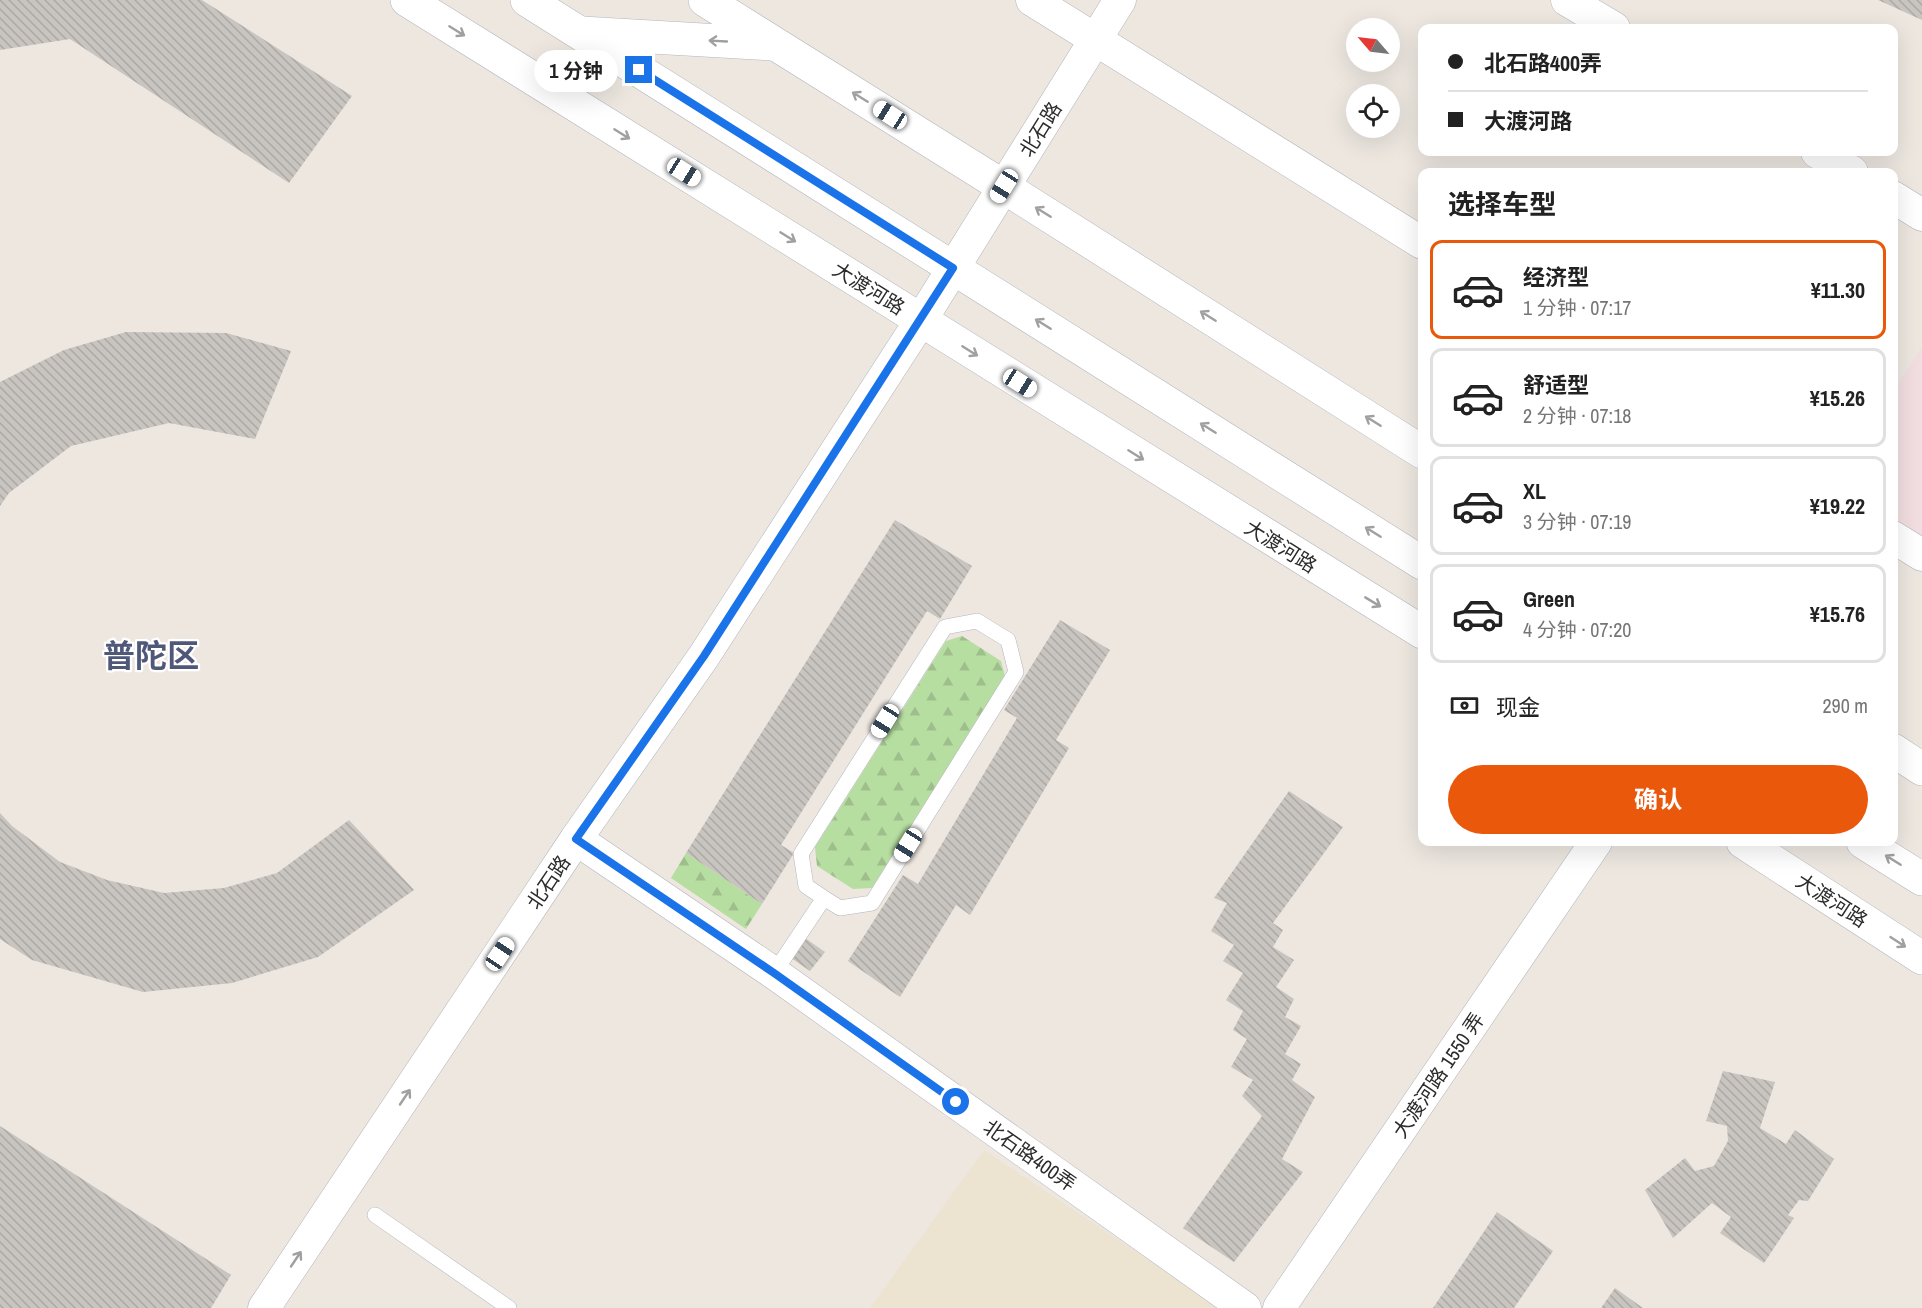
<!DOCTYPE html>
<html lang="zh">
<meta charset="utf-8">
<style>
body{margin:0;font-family:"Archivo Narrow","Noto Sans SC",sans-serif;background:#f6f6f6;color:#222;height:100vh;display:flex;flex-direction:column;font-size:22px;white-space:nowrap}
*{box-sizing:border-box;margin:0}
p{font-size:20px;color:#767676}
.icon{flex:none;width:33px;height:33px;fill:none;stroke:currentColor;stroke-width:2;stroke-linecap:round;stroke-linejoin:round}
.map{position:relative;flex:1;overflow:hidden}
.side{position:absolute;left:1418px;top:168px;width:480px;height:678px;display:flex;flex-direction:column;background:#fff;border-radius:12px;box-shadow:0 6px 24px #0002}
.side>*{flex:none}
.banner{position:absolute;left:1418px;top:24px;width:480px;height:132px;border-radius:12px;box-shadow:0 6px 24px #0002;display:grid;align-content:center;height:132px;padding:0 30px;background:#fff}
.needle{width:39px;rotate:298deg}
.buttons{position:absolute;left:1346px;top:18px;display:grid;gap:12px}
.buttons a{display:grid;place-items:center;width:54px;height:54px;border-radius:50%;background:#fff;box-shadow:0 6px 24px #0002;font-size:30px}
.end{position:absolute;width:27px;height:27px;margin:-14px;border:8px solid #1a73e8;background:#fff;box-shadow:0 0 0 3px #fff}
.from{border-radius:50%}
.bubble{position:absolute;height:42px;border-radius:21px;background:#fff;box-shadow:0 6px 24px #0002;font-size:20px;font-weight:700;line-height:42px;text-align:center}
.car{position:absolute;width:18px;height:36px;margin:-18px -9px;border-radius:8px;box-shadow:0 0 4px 2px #0007;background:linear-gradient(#fff 24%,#345 0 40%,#fff 0 76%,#345 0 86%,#fff 0)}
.banner b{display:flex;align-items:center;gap:21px;height:57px;font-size:22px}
.banner b+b{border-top:2px solid #e0e0e0}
.banner i{width:15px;height:15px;background:#222}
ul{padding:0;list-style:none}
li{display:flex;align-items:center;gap:18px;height:99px;margin:0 12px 9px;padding:0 18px;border:3px solid #e0e0e0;border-radius:12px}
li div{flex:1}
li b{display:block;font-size:22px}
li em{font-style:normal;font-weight:700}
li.current{border-color:#ea580c}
li>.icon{width:54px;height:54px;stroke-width:1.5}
h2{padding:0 30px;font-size:27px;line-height:72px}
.pay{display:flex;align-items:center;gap:15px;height:66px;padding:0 30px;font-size:22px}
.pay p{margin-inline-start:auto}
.action{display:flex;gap:12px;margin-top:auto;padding:12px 30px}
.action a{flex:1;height:69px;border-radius:36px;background:#ea580c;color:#fff;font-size:24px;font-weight:700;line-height:69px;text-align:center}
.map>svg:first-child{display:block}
</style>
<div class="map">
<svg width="1922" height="1308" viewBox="0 0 1922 1308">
<defs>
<pattern id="forest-firs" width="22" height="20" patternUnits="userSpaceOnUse" patternTransform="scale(1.5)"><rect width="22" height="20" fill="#b7dea1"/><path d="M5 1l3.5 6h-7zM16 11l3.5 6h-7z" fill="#9ebf8b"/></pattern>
<pattern id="building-back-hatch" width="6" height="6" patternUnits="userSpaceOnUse" patternTransform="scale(1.5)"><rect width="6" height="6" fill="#c8c4bf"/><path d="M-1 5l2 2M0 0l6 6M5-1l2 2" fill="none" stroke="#aca9a4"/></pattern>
</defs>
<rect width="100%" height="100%" fill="#ede7e0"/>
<path fill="#ece3d1" d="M984,1150L1220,1308H870Z"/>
<path fill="#f2dee0" d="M1922,347V555L1893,537V392Z"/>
<g fill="url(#forest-firs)">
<path d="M962,636L1001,661L1005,676L872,888L853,889L817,866L815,847L946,641Z"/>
<path d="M686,853L762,904L746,929L671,878Z"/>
</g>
<g fill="url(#building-back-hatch)">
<path d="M0,0H202L352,96L289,183L70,39L0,50Z"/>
<path d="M1878,0H1922V20Z"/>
<path d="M126,332L226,333L291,351L255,439L169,423L71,446L9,493L0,506V382L64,350Z"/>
<path d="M895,520L972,566L940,619L927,611L781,845L794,853L762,904L686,853Z"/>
<path d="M1060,620L1110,650L1056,740L1069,748L970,915L956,905L900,997L848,961L903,875L918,884L1017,718L1004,710Z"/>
<path d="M1289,791L1343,827L1273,923L1283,930L1273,947L1294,960L1276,987L1294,999L1285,1017L1301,1026L1285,1054L1301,1064L1292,1080L1315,1097L1282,1159L1303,1172L1234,1262L1183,1228L1262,1116L1242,1096L1253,1080L1231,1067L1247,1039L1233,1030L1243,1011L1226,1000L1243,973L1223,961L1234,945L1211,931L1227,903L1214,898Z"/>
<path d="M0,813L12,826L60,862L107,880L164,893L224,888L277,873L349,820L414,890L318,957L232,983L143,992L32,960L0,939Z"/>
<path d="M805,938L825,952L810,971L791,958Z"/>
<path d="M1723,1071L1775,1082L1760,1128L1786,1144L1795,1130L1834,1159L1808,1201L1799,1200L1788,1215L1794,1218L1764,1263L1720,1233L1731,1217L1712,1203L1673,1238L1645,1190L1685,1158L1695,1171L1714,1166L1728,1141L1727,1126L1706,1121Z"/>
<path d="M0,1126L231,1275L211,1308H0Z"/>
<path d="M1497,1212L1553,1251L1514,1308H1433Z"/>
<path d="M1615,1288L1643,1308H1601Z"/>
</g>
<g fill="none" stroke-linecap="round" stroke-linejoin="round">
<g stroke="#b3b6be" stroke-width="16">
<g id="service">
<path d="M774,973L824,898L840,908L872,903L1016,672L1008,640L977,621L945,627L801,854L806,886L824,898"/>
<path d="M375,1215L509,1308"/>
</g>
</g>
<g stroke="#b3b6be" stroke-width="33">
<g id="minor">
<path d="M1032,0L1422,243"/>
<path d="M1567,0L1614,28"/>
<path d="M1817,152L1852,172"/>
<path d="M1893,197L1922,215"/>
<path d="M1893,537L1922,555"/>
<path d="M576,839L774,973L1245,1308"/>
<path d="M264,1308L576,839L704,656L921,320L1120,0"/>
<path d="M1279,1308L1596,842"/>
</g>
</g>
<g stroke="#b3b6be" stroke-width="34">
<g id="secondary">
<path d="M407,0L1422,632"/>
<path d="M527,0L1422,563"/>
<path d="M705,0L1004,187L1422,452"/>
<path d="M582,33L773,44"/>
<path d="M1893,750L1922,769"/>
<path d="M1743,842L1922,958"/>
<path d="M1863,842L1922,879"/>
</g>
</g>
<use href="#service" stroke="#fff" stroke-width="15"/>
<use href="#minor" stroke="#fff" stroke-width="32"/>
<use href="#secondary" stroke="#fff" stroke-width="33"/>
</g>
<defs><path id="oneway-shaft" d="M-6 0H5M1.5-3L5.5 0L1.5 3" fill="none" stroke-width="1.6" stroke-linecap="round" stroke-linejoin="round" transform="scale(1.5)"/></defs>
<g stroke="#a0a0a0">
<use href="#oneway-shaft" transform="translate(457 31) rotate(32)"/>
<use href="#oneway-shaft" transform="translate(718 41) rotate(-177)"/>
<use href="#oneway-shaft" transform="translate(860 97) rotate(-148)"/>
<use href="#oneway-shaft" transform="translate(622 134) rotate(32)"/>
<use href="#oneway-shaft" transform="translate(1043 212) rotate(-148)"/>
<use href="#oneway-shaft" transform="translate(788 237) rotate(32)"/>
<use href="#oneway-shaft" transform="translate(1208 316) rotate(-148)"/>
<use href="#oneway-shaft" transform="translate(1043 324) rotate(-148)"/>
<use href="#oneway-shaft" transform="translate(970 351) rotate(32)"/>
<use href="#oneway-shaft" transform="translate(1373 421) rotate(-148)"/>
<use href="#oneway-shaft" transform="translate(1208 428) rotate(-148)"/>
<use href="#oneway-shaft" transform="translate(1136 455) rotate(32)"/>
<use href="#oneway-shaft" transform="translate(1373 532) rotate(-148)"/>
<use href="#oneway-shaft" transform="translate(1373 602) rotate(31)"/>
<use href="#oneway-shaft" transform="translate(1893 860) rotate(-148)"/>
<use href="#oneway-shaft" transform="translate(1898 942) rotate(33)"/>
<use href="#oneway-shaft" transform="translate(405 1097) rotate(-56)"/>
<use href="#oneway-shaft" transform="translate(296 1259) rotate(-56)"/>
</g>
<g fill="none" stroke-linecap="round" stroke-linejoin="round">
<path stroke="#1a73e8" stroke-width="8" d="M639,70L953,268L704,656L576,839L774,973L956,1102"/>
</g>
<g text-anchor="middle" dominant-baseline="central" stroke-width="4.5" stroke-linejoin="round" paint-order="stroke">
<g font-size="20" fill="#2c2c2c" stroke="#fff">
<text transform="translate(1040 129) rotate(-58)">北石路</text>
<text transform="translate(869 288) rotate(32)">大渡河路</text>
<text transform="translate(1281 546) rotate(32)">大渡河路</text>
<text transform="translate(548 882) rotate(-56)">北石路</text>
<text transform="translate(1832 900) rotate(33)">大渡河路</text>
<text transform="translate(1438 1075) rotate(-56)">大渡河路 1550 弄</text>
<text transform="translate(1030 1155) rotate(35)">北石路400弄</text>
</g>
<g font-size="32" font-weight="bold" fill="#50587a" stroke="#fff">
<text x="151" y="655">普陀区</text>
</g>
</g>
</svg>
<div class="buttons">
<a><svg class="needle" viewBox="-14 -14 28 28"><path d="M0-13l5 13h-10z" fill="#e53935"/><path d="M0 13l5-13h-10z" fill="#767676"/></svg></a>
<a><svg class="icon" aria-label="locate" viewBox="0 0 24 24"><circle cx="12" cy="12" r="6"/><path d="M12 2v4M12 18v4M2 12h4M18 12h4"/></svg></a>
</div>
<i class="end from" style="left:956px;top:1102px"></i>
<i class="end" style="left:639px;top:70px"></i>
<div class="bubble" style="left:534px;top:50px;width:84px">1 分钟</div>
<i class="car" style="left:890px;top:115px;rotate:302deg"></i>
<i class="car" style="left:684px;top:172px;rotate:122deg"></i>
<i class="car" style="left:1004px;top:186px;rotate:212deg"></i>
<i class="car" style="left:1020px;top:383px;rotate:122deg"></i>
<i class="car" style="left:885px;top:721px;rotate:212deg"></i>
<i class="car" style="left:908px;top:845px;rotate:212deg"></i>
<i class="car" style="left:500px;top:954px;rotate:34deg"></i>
<div class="banner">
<b><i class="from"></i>北石路400弄</b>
<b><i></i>大渡河路</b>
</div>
<section class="side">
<h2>选择车型</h2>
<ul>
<li class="current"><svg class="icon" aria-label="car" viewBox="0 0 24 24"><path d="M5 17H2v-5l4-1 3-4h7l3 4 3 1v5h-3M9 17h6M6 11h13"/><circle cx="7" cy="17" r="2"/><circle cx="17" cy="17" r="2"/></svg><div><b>经济型</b><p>1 分钟 · 07:17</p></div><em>¥11.30</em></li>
<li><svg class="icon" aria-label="car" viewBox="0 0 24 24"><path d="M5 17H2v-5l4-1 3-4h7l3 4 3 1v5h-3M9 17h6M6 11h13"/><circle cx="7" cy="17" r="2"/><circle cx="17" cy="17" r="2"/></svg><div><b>舒适型</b><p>2 分钟 · 07:18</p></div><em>¥15.26</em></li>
<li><svg class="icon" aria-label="car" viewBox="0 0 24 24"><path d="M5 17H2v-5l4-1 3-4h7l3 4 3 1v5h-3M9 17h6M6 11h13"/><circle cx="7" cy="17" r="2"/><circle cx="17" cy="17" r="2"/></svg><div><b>XL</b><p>3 分钟 · 07:19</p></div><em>¥19.22</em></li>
<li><svg class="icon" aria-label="car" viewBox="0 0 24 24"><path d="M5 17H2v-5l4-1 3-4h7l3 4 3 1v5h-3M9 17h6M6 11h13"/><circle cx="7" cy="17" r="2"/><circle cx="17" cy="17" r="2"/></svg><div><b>Green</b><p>4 分钟 · 07:20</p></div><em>¥15.76</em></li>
</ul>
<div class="pay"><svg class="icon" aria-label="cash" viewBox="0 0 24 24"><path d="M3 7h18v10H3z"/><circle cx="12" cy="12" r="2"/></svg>现金<p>290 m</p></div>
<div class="action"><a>确认</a></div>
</section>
</div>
